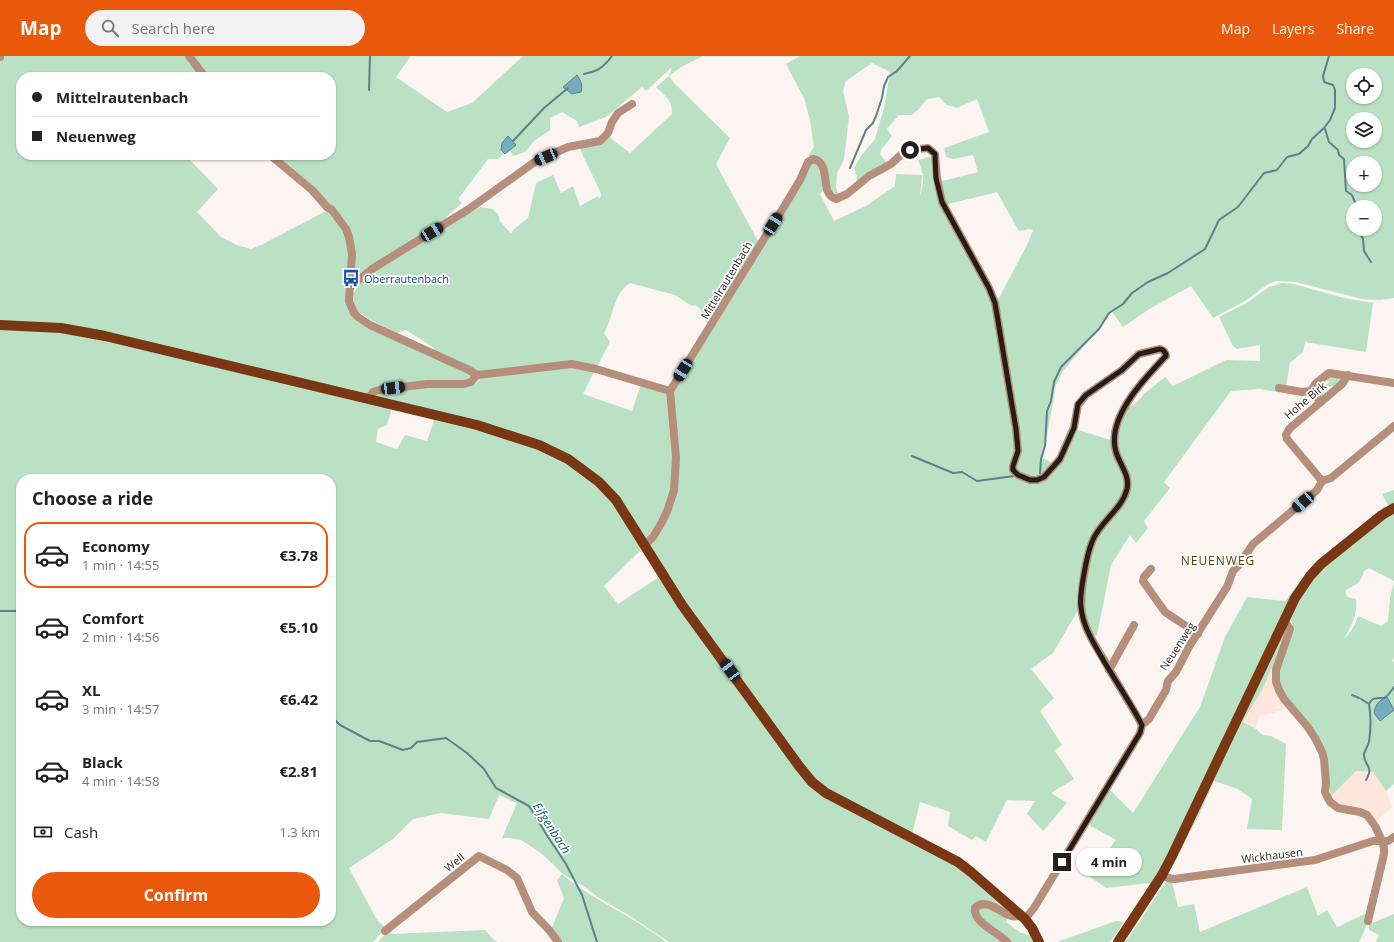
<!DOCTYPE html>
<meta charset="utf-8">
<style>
body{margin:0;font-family:"Open Sans",sans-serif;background:#f2f2f2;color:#222;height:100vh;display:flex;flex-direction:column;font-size:15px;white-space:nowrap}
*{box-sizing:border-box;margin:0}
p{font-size:13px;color:#767676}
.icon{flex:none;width:22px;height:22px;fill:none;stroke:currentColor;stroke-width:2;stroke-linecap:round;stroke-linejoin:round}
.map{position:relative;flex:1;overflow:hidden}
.panel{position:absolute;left:16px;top:418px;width:320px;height:452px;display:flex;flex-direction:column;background:#fff;border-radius:16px;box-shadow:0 1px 3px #0004}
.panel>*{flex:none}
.banner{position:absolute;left:16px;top:16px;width:320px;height:88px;border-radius:16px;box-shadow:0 1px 3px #0004;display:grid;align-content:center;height:88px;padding:0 16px;background:#fff}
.tools{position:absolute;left:1346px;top:12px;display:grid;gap:8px}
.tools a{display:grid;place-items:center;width:36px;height:36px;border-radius:50%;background:#fff;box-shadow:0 1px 3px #0004;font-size:20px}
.end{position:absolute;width:18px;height:18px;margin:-9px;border:5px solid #281d16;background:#fff;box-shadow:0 0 0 2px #fff}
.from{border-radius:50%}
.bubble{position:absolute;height:28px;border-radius:14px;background:#fff;box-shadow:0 1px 3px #0004;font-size:13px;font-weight:700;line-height:28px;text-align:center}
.car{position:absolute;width:12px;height:24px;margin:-12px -6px;border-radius:5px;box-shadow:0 0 3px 1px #0007;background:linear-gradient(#222 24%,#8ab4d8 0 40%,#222 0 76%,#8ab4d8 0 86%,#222 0)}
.banner b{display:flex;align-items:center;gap:14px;height:38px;font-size:15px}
.banner b+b{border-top:1px solid #e0e0e0}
.banner i{width:10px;height:10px;background:#222}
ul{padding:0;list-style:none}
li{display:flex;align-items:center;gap:12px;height:66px;margin:0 8px 6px;padding:0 8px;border:2px solid transparent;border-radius:16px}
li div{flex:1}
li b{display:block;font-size:15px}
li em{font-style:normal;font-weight:700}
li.selected{border-color:#ea580c}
li>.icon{width:36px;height:36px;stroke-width:1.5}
h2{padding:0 16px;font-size:18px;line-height:48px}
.pay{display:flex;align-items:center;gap:10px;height:44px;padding:0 16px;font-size:15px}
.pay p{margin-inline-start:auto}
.primary-button{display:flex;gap:8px;margin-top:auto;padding:8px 16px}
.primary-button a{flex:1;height:46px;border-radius:24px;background:#ea580c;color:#fff;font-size:16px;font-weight:700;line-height:46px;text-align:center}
header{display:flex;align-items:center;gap:24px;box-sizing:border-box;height:56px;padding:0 20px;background:#ea580c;color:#fff}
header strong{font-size:19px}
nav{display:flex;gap:22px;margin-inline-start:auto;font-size:14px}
.search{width:280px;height:36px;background:#f2f2f2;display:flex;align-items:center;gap:10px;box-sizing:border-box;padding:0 14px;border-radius:22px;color:#767676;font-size:15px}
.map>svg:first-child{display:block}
</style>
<header>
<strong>Map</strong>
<div class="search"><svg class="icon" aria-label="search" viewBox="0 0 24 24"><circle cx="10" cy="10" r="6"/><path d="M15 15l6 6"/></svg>Search here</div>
<nav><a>Map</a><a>Layers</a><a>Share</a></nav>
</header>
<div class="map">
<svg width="1394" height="886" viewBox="0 0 1394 886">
<rect width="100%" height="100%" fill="#fbf4f0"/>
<g fill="#fee6dc">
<path d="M1275,611L1272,626L1274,633L1282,645L1283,655H1275V657L1259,660L1256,673L1243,667L1252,649L1267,626L1271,613Z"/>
<path d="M1356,715L1373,716L1386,735L1392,751L1375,766L1368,756L1335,746L1331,740Z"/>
</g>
<g fill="#bae1c4" fill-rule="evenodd">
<path d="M3,0H187L203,21H21V99H189L188,102L218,133L197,156L221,181L237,189L251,193L263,188L326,155L310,134L273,105L268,99H331V21H207L191,0H411L396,21L447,56L472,47L523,0H703L681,11L669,20L674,27L730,82L716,108L759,187L709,270C703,263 703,253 695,249L692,250L675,239L630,227C613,238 613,262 604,277L610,286L597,311L572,307L484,317L479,316L435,297L434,292L406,274L397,277L371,264L357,255L354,247L353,238L359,228L373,216L480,151L492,153L498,158L500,165L511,178L513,174L528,162L536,127L553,119L561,137L573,130L580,150L598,140L599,143L601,140L600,135L583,100L580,91L600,87L609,79L614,85L630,97L672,58C673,45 665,40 656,31L669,20L672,11L646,35L642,31L606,61L579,71L577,65L562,56L550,62V74L534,85L525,96L513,100L509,92L498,103H488L458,143L462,147L448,159L443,167L371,212L356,224L353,221C354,205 354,190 349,175L346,176L351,199L350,216L346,234L347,245L350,255L358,264L375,274L470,317L471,321L470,324L464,326H427L375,332L372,334L368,339L207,301L265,320L390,350L391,355L387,369L378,373L376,386L397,393L405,379L427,385L434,364L407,356L406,354L486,374L541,392L569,407L599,428L617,450L643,492L604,530L618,548L665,517L651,495L650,490L652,486L664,467L670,453L676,433L678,402L672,342L677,327L786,150L801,124L808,109L812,105L818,107L823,118L825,133L823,134L820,138L834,165L866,150L895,130L896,118L922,119L920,140C925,122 924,120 918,104L933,100L935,123L940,146L993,246L1015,375L1018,372L1002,283L997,243L1000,240L1028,187L1033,174L1029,173L1019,175L997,136L944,149L939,126L978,116L973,99L953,103L946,101L944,92L989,76L977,43L957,52L947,49L939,41L927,43L919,53L912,59H899L887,73L892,80L881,94L880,98L888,108L864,122L856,128L857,121L854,112L861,100L875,83L884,52L890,16L872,7L846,25L843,35L849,60L844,104L837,117L836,131L839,140H837L830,136C825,125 829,108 816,100H808L814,91L810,64L804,42L786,8L800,0H1394V242L1380,244L1362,243L1296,226L1276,225L1268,228L1245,245L1213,262L1191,230L1151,252L1123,271L1112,256L1063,315L1056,329L1043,402L1056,409L1075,373L1111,384C1112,392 1113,398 1116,405C1120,412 1126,420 1126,428C1125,447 1104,460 1095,476C1086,492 1078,536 1080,554L1077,556L1053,597L1031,613L1054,642L1040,655L1062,689L1055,695L1074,723L1051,737L1067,747L1043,775L1027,758L1035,745L1007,744L986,786L976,780L972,784L948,770L950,756L920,746L912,779L889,768L890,773L960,810L968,816L1015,856L1014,858L1002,853L1008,861L1006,866L1021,877L1033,880L1035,886H669L630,860L599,842L585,831L563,818L541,797L521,784L510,782H502L517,747L499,739L489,763L441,757L413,763L393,783L349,812L377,864L386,872L373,886H0V5ZM1353,19H1375V41H1353ZM1353,63H1375V85H1353ZM1353,107H1375V129H1353ZM1353,151H1375V173H1353ZM21,423H331V865H21Z"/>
<path d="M1282,227L1294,228L1344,242L1373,247L1366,296L1305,286L1303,296L1290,307L1286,330L1278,328V336L1260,333L1231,335L1164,426L1170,432L1144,465L1148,472L1136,487L1130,479L1111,509L1097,579L1092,580L1082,550L1093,487L1126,441L1117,383L1126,351L1134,349L1145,337L1165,321L1173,330L1226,304L1260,305V289L1237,293L1233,290L1219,261L1245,248L1269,231Z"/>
<path d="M559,310L595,314L583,338L632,355L641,328L665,336L666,338L674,423L661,464L646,484L579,406L375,340V338L407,332L472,329L475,328L481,322Z"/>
<path d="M1338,320L1341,325L1336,330H1331L1323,337L1327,338L1324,340L1319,339L1315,334L1317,330L1320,333L1329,326L1326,323L1328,321Z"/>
<path d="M1394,434V449L1389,450L1382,438Z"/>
<path d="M1385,450L1386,452L1313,512L1153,828L1149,827L1106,832L1082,815C1099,807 1104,799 1116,784L1089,769L1109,733L1133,757L1200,651L1225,581L1247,541L1285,545L1309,514Z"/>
<path d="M1394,455V525L1369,512L1364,515C1360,528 1357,528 1346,534C1344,541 1350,542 1356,543C1358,557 1351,571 1344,583C1351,577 1355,569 1358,560L1381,570L1388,565L1390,542L1394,526V602L1392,605L1394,606V728L1386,735L1373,716L1356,715L1331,740L1323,695L1286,641L1279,625V614L1293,575L1294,574L1290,560L1311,522Z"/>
<path d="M1286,573L1275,611L1271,613C1265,633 1252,649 1243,666L1256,673L1263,679L1271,680L1286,688L1282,774L1247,773L1252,743L1238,733L1214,725L1200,757L1169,816L1281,577Z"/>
<path d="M562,818C593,845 634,860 666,886H559L551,874L564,842L557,824Z"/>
<path d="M1172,825L1178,851L1194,848L1200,876L1307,831L1318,860L1327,854L1337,871L1367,857C1368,867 1364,877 1359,886H1124L1130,880L1163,830L1167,826Z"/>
<path d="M1394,858V886H1376L1379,879L1369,874V868Z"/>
<path d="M1116,865L1124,866L1110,886H1057Z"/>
<path d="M485,874L495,885L498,886H378L388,875L391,878Z"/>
</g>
<g fill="#75acbf" stroke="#5e818c">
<path d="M577,19C581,24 583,31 581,36L572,38L563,31Z"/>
<path d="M508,80L516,89L505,98L501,94L502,87Z"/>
<path d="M1387,641L1394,654L1380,665L1374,657C1375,649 1380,643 1387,641Z"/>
</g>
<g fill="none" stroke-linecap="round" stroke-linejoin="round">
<g stroke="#5e818c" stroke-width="2">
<path d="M584,18C598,15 603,12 612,0"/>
<path d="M369,34L370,0"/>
<path d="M1325,73L1329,86L1338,94L1339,99L1344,103L1346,135L1352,139L1357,151"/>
<path d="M513,85L544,52L568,32"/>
<path d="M850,112L866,74L873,67L876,60L882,42L884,30L888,21L897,15L910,0"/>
<path d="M1358,173L1363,183L1364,195L1371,206"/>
<path d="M912,400L953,417L962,416L977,425L1014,420"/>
<path d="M1040,417L1041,403L1045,390L1047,355L1051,345L1054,326L1061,311L1099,273L1109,257L1123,248L1132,237L1148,226L1168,217L1205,193L1219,164L1238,151L1264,117L1277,114L1287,101L1299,98L1308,90L1312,83L1324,72L1330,64L1335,52V34L1333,29L1324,26L1323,20L1329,0"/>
<path d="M0,555H21"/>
<path d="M1352,639L1359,642"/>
<path d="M1361,643L1369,648"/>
<path d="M331,663L335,664L340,669L370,685H379L403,694L411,692L417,686L446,682L467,697L484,713L496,732L529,750L548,781L566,808L582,839L597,886"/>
<path d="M1366,724C1375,709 1363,710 1364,698C1365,694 1368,690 1369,686C1371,673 1371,660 1369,648C1372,641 1377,642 1384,642L1388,639L1394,631"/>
</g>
<g stroke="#b68e7c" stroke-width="8">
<path d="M189,0L205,21"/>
<path d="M0,1V0"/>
<path d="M270,99L312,134L327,151L332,154L346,173L349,181L352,198L349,245L354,257L358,261L370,269L469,314L477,319"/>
<path d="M351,230L372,213L469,153L536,105L568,91L600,85L608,77L612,66L618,57L632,48"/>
<path d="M477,319L572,308L596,313L670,335"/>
<path d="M1279,332L1302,336L1311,335"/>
<path d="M369,342L373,336L379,334L427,328H464L471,326L477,319"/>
<path d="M1321,346L1311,335L1315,328L1329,317L1394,327"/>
<path d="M1322,425L1287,383L1286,379L1289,373L1342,328L1348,319"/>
<path d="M645,489L653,481L662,466L668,453L674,434L676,402L670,335L785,149L800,124L808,106L813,103C833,107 818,138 836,143L847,138L869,120L891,108L904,96L910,94L928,92L935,98L937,122L942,146L989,232L995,247L1016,373L1018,395L1013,410V414L1018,419L1030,424H1037L1044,421L1060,403L1074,371L1078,349L1086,339L1122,314L1139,298L1160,293L1164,295L1166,300C1144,323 1106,362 1116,396C1120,409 1130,419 1127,433C1122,454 1099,466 1092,486C1086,501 1079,542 1082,557C1085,574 1095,589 1104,604C1116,626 1130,647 1142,669"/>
<path d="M1151,513L1144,521L1143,525L1165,556L1198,578"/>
<path d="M1284,565L1290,573L1276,614V626L1279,634L1284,643L1307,670L1315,682L1322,696L1324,703L1326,727L1325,736L1330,746L1338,752L1360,756L1367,759L1375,770L1382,785L1384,792V798L1368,865"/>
<path d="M1109,614L1134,569"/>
<path d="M1162,819L1168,822L1174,823L1315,804L1373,785H1388L1394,781"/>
<path d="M1025,863L1034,852L1140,677L1142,669L1149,663L1166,634L1168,625L1176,616L1190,589L1227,531L1233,515L1238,510L1253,488L1317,434L1322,425L1331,422L1394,370"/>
<path d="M385,875L479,800L507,814L517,822L532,856L550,875L558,886"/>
<path d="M1007,886C998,876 973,867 975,852C990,838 1006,867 1021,859"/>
</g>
<g stroke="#7a3713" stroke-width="10">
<path d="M0,269L61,272L105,280L477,369L539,389L568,403L599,426L616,444L682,549L799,710L812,726L826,737L958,806L971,816L1025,863L1032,872L1039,886"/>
<path d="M1118,886L1162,819L1172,800L1295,542L1310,520L1321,508L1382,459L1394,452"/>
</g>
</g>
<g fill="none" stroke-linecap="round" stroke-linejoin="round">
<path stroke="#281d16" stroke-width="5" d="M910,94L928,92L935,98L936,122L942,146L989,232L995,247L1016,373L1018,395L1013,410V414L1018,419L1030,424H1037L1044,421L1060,403L1074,372L1078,348L1086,339L1122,314L1139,298L1160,293L1163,294L1166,298V300C1144,323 1106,362 1116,396C1120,409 1130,419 1127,433C1122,454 1099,466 1092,486C1087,498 1079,539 1081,551C1083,572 1095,589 1105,607C1117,627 1131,648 1142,669L1140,677L1062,806"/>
</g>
<defs>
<g id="bus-bare" transform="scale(1.38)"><path d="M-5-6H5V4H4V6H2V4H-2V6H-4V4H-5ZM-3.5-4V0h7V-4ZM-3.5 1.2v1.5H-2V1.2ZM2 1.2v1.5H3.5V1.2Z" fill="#1a4fb4" stroke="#fff" stroke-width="2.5" paint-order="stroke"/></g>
</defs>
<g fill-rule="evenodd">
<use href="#bus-bare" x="351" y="222"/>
</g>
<g text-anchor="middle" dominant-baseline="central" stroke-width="3.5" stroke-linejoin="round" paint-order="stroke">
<g font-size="11" fill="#164399" stroke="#fff" text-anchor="start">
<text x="364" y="222">Oberrautenbach</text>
</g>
<g font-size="11" fill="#281d16" stroke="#fff">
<text transform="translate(726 224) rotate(-59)">Mittelrautenbach</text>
<text transform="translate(1305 344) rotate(-40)">Hohe Birk</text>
<text transform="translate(1177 590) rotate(-57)">Neuenweg</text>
<text transform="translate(1272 799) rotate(-7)">Wickhausen</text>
<text transform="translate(454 806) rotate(-39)">Well</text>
</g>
<g font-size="12" letter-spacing="1" fill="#4e4200" stroke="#fff">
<text x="1218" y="504">NEUENWEG</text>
</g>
<g font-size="12" font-style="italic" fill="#07566a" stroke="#fff">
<text transform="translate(552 772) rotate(57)">Eifgenbach</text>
</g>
</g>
</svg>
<div class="tools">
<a><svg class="icon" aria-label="locate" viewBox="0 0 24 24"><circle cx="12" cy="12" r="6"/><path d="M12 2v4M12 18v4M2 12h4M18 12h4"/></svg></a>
<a><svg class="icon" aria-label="layers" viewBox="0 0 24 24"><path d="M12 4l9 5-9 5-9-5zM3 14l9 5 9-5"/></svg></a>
<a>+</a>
<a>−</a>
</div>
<i class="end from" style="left:910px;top:94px"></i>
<i class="end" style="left:1062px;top:806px"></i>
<div class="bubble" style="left:1076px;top:792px;width:66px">4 min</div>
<i class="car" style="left:546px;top:101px;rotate:247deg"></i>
<i class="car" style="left:773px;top:168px;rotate:32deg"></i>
<i class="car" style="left:432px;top:176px;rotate:59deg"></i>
<i class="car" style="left:683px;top:314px;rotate:212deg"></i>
<i class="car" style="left:393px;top:332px;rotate:83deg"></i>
<i class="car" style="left:1303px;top:446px;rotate:229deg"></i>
<i class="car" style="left:730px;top:614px;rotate:324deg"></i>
<div class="banner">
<b><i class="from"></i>Mittelrautenbach</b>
<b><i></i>Neuenweg</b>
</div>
<section class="panel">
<h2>Choose a ride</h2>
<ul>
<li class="selected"><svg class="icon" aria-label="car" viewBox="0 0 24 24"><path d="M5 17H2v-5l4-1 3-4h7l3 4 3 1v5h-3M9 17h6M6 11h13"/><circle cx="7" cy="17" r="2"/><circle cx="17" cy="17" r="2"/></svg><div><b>Economy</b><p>1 min · 14:55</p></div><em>€3.78</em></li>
<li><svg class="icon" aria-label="car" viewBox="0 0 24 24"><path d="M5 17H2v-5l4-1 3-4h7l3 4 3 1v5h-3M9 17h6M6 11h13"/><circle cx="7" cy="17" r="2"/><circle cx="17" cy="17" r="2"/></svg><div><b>Comfort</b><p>2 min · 14:56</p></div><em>€5.10</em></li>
<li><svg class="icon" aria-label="car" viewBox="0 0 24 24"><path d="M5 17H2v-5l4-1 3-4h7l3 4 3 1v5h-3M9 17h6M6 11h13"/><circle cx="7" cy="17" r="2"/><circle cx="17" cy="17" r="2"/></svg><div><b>XL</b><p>3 min · 14:57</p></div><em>€6.42</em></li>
<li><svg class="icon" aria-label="car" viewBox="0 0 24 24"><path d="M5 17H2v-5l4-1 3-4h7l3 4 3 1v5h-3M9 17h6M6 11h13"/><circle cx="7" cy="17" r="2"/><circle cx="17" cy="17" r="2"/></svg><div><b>Black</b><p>4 min · 14:58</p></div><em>€2.81</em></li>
</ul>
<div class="pay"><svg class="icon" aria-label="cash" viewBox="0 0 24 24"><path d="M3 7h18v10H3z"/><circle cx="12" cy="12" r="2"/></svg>Cash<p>1.3 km</p></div>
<div class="primary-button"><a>Confirm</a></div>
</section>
</div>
